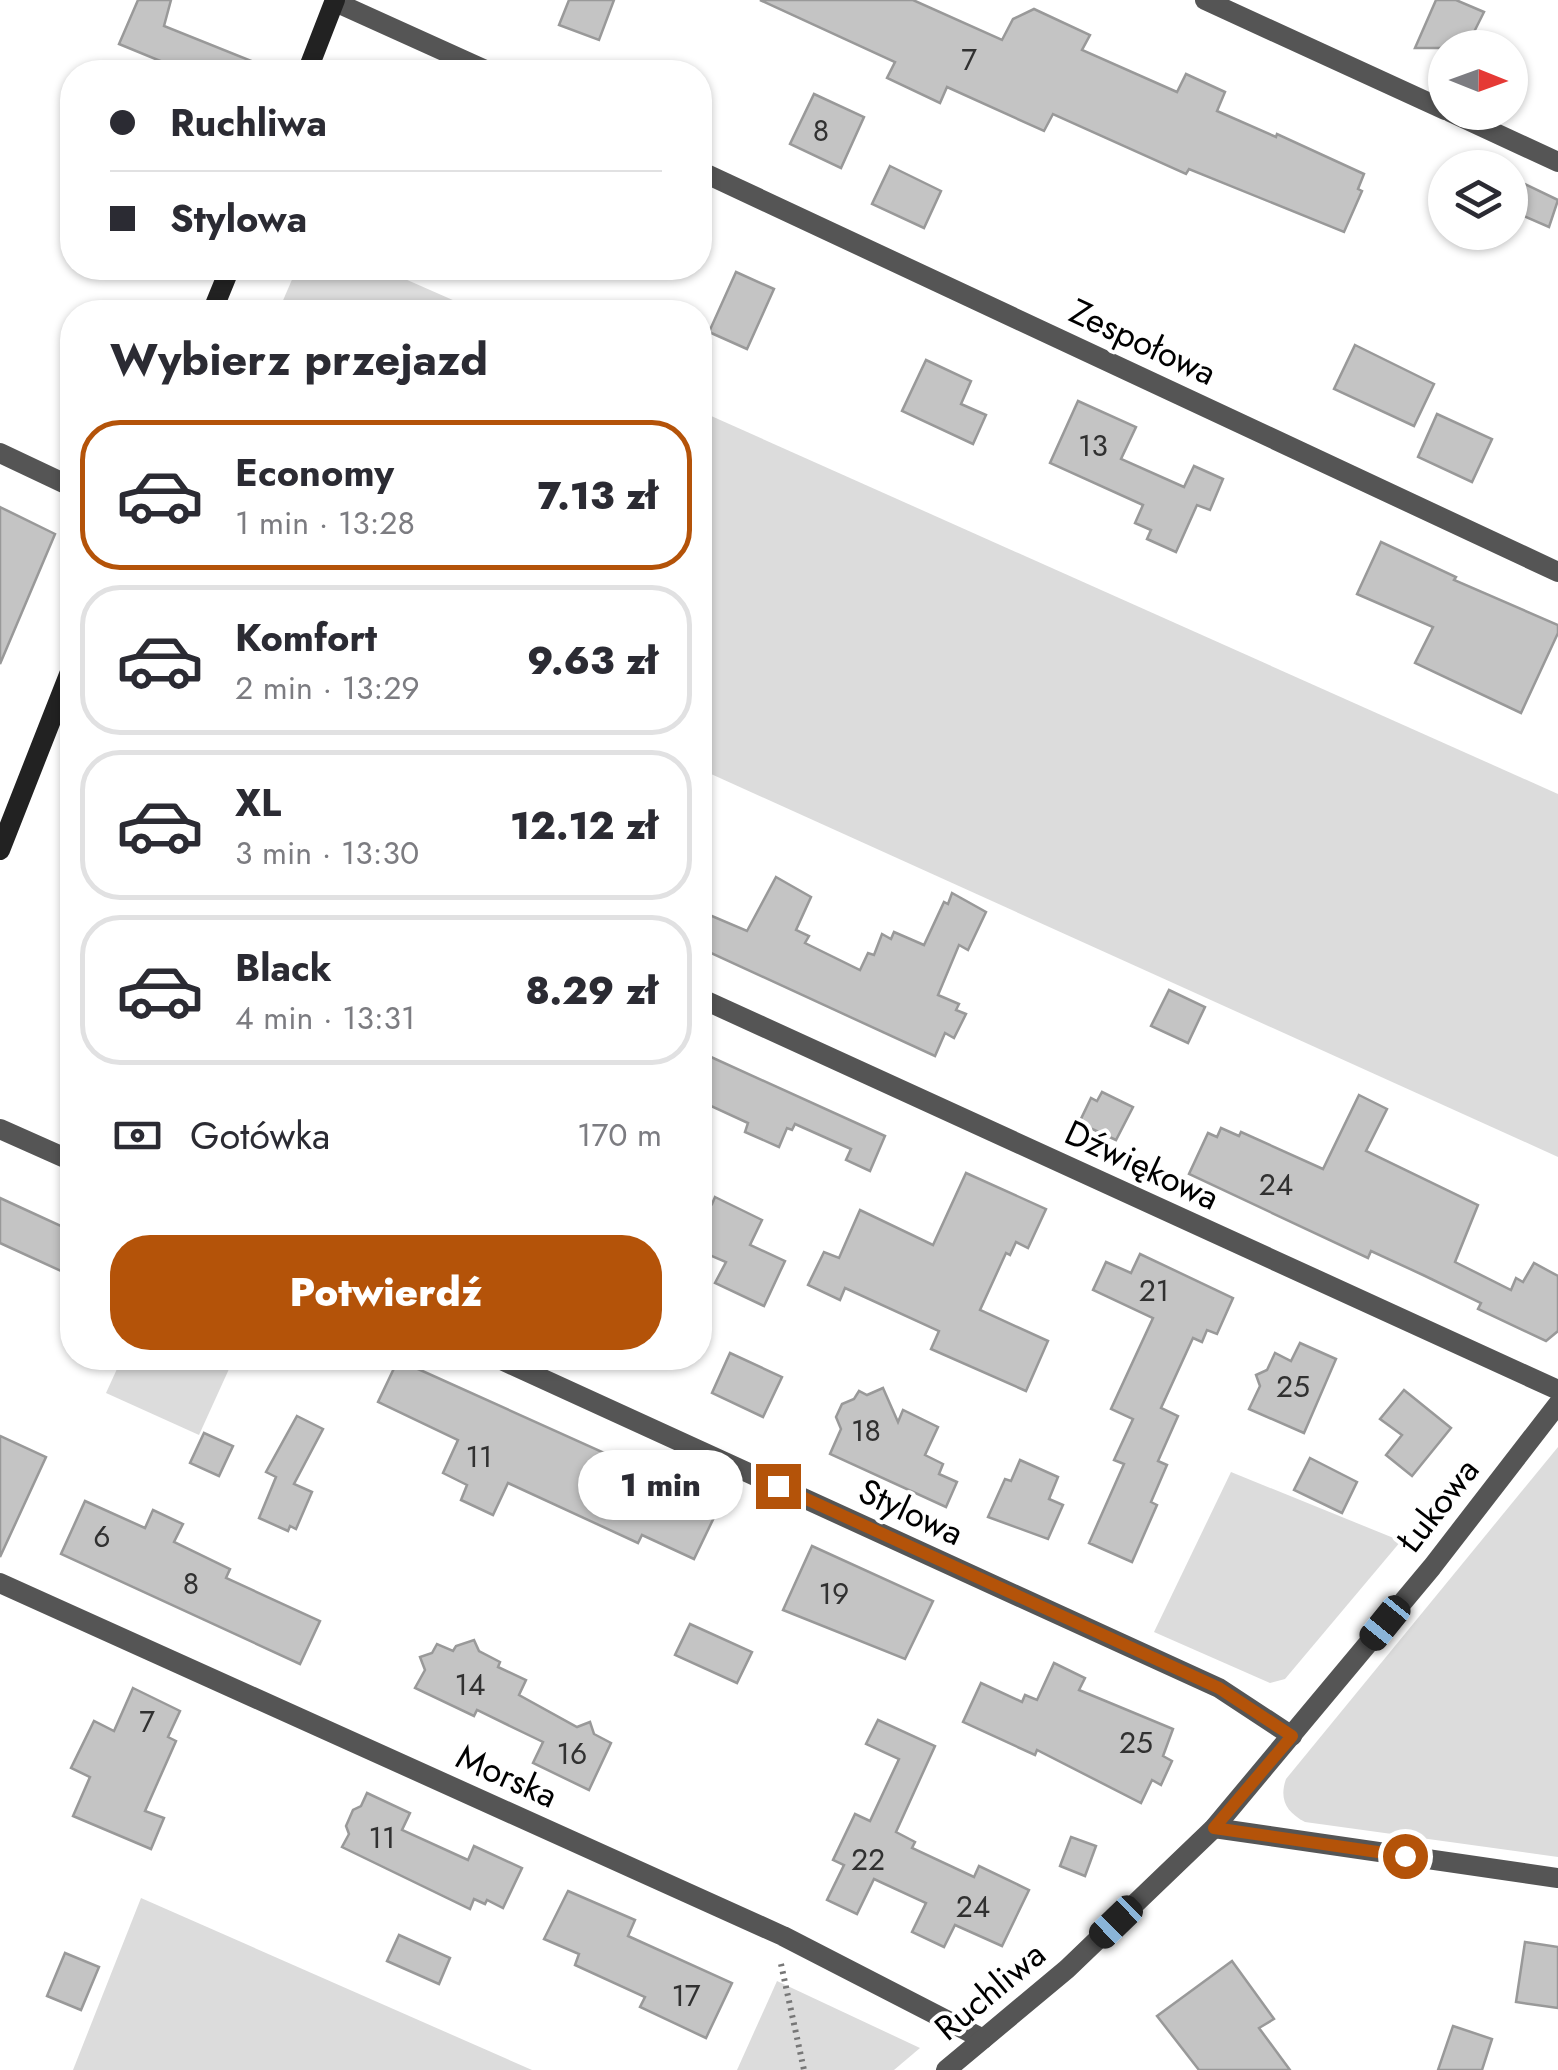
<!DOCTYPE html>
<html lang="pl">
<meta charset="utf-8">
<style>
body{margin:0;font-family:Jost,sans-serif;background:#f2f2f3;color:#2b2b33;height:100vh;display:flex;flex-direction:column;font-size:38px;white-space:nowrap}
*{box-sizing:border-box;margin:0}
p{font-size:32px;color:#7c7c81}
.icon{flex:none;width:55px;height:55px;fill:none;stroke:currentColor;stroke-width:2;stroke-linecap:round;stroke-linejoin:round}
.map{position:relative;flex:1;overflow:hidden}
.details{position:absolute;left:60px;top:300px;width:652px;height:1070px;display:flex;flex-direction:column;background:#fff;border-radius:40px;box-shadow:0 2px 8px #0004}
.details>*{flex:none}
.guide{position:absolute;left:60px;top:60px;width:652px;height:220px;border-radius:40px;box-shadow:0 2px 8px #0004;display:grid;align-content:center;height:220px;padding:0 50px;background:#fff}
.needle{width:65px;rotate:91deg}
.tools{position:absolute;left:1428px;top:30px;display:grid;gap:20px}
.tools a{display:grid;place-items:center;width:100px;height:100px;border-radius:50%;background:#fff;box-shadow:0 2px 8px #0004;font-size:50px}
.end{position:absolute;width:45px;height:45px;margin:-22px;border:12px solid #b45309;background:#fff;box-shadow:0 0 0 5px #fff}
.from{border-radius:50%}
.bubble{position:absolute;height:70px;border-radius:35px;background:#fff;box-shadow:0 2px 8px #0004;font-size:32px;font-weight:800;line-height:70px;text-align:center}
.car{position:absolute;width:30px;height:60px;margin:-30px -15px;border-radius:12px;box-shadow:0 0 8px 2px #0007;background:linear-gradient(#222 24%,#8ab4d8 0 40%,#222 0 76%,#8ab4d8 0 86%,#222 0)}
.guide b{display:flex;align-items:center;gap:35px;height:95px;font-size:38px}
.guide b+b{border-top:2px solid #e1e1e2}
.guide i{width:25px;height:25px;background:#2b2b33}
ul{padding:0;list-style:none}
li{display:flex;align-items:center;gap:30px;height:150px;margin:0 20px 15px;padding:0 30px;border:5px solid #e1e1e2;border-radius:40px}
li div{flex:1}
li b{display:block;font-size:38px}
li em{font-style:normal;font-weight:800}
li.selected{border-color:#b45309}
li>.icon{width:90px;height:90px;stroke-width:1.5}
h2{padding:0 50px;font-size:45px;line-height:120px}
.pay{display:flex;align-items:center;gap:25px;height:110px;padding:0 50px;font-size:38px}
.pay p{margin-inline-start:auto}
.action{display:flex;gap:20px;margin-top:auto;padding:20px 50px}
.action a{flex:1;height:115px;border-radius:40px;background:#b45309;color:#fff;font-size:40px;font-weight:800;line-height:115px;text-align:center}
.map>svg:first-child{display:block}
</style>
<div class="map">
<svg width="1558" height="2070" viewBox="0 0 1558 2070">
<rect width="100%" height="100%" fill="#fff"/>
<g fill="#dcdcdc">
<path d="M297,268H380L480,312H278Z"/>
<path d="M700,411L1558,794V1157L700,769Z"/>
<path d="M122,1358H234L199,1435L106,1393Z"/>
<path d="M1558,1447V1857L1305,1822C1286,1812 1279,1799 1286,1779Z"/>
<path d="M1231,1472L1401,1541L1285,1679L1270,1683L1154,1632Z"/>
<path d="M141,1898L532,2070H73Z"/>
<path d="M777,1981L920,2048L894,2070H737Z"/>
</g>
<g fill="#c4c4c4" stroke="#999" stroke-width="2.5">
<path d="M138,0H171L164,26L279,72H187L119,44Z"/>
<path d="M569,0H614L599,40L559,25Z"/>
<path d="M760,0H913L1002,40L1013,19L1034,9L1090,35L1082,50L1177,92L1186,74L1225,92L1217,111L1276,137L1277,134L1364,174L1358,189L1362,191L1344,232L1189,169L1186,174L1053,114L1044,131L947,87L940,103L887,78L895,62Z"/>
<path d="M1436,0H1456L1484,12L1466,48H1415Z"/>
<path d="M814,94L864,117L841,168L790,144Z"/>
<path d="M890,166L941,191L924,228L872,204Z"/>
<path d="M1510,177L1558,200L1549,227L1510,210Z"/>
<path d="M736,272L774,289L747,349L709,332Z"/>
<path d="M1355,345L1434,384L1414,426L1334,389Z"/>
<path d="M926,360L971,381L961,404L986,415L973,444L902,411Z"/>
<path d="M1078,401L1136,427L1121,459L1184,487L1194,466L1223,479L1210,510L1197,505L1176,552L1147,539L1151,530L1135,523L1143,505L1050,463Z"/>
<path d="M1437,414L1492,439L1472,482L1418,457Z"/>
<path d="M0,507L55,534L0,664Z"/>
<path d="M1381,542L1456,577L1454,580L1558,625V633L1521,713L1415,663L1433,627L1357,594Z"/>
<path d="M776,877L811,897L796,930L809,936L805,943L860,970L868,953L874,955L882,934L891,939L894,932L924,945L944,902L948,904L952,893L986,912L968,950L959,945L938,995L959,1004L956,1010L966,1014L954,1038L945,1033L935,1056L700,948V911L747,931Z"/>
<path d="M1169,990L1205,1007L1188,1043L1151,1026Z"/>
<path d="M700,1052L885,1136L870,1171L846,1160L851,1149L795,1124L792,1130L787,1128L779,1147L745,1132L748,1123L700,1101Z"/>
<path d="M1102,1092L1133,1107L1116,1140L1079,1123L1091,1098L1097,1101Z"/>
<path d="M1359,1095L1387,1109L1366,1151L1478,1205L1455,1262L1511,1290L1516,1278L1523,1282L1534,1263L1558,1276V1331L1546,1341L1478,1309L1481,1303L1423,1275L1371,1251L1368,1258L1189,1174L1208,1133L1217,1137L1221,1128L1239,1136L1241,1132L1323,1169Z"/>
<path d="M966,1173L1046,1209L1028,1248L1016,1242L1010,1255L1006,1253L980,1310L1048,1341L1026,1391L931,1349L939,1331L845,1288L840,1300L808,1285L824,1252L839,1258L860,1210L933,1245Z"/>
<path d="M715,1197L762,1220L750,1245L785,1261L764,1306L715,1283L726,1262L700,1251V1199L712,1204Z"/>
<path d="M0,1198L72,1231V1276L0,1243Z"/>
<path d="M1140,1254L1233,1298L1217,1334L1207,1330L1202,1342L1193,1338L1161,1408L1178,1416L1158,1461L1167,1465L1151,1502L1157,1505L1132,1562L1089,1543L1124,1464L1114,1460L1133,1419L1111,1409L1153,1318L1093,1290L1106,1262L1131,1273Z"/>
<path d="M1300,1343L1336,1359L1304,1433L1249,1409L1260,1386L1256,1375L1267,1370L1275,1353L1291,1361Z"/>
<path d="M730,1353L782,1377L763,1417L712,1393Z"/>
<path d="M398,1360L720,1505L694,1559L642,1535L638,1543L508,1483L493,1515L461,1500L467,1485L443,1473L458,1440L378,1402Z"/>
<path d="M883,1388L898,1422L903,1410L938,1427L925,1455L943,1464L939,1474L957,1482L946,1507L830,1454L841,1429L836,1417L842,1404L854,1399L859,1391L867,1395Z"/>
<path d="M1404,1390L1451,1428L1412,1476L1386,1455L1402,1435L1380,1419Z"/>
<path d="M297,1416L323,1429L294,1484L312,1492L296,1529L290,1526L288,1531L259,1518L276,1477L266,1472Z"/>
<path d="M204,1433L233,1446L219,1476L190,1463Z"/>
<path d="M0,1436L46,1457L0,1557Z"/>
<path d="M1310,1458L1357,1482L1342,1513L1294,1490Z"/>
<path d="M1020,1460L1058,1477L1049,1499L1063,1505L1048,1539L988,1517L1005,1479L1011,1481Z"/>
<path d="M85,1501L145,1528L153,1510L183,1524L174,1542L230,1569L226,1578L320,1621L300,1664L61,1554Z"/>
<path d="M812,1546L933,1601L905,1659L783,1610Z"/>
<path d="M690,1624L752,1652L737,1683L675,1655Z"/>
<path d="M474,1640L479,1651L500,1662L498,1667L526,1680L519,1695L577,1727L590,1722L594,1734L611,1743L589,1790L533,1763L543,1742L477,1710L474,1716L415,1688L425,1670L420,1657L432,1653L437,1644L453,1651L456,1646Z"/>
<path d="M1054,1663L1085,1678L1079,1690L1173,1729L1163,1756L1172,1761L1161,1785L1152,1780L1141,1803L1037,1750L1035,1755L963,1722L981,1683L1022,1702L1025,1695L1037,1700Z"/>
<path d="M133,1688L180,1711L168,1737L176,1741L145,1811L164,1818L151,1849L73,1816L90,1777L71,1768L94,1721L114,1731Z"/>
<path d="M878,1720L935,1746L896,1832L915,1842L912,1848L974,1877L979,1866L1029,1890L1002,1946L955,1925L944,1947L912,1932L926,1903L874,1879L857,1914L827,1900L844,1865L833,1860L855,1814L870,1821L899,1759L866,1744Z"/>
<path d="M367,1793L410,1813L402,1830L468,1860L474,1846L522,1868L503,1908L487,1900L485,1904L474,1899L470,1909L342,1847L349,1834L346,1826L353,1810L361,1806Z"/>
<path d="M1071,1837L1096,1846L1085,1876L1060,1866Z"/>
<path d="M568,1891L635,1920L628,1936L732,1983L706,2038L640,2007L645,1997L575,1965L579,1954L544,1939Z"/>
<path d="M399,1935L450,1958L439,1984L387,1961Z"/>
<path d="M1525,1942L1558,1947V2008L1516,2002Z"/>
<path d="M65,1953L99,1967L81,2010L47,1996Z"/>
<path d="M1232,1961L1274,2019L1259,2028L1290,2070H1199L1157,2016Z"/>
<path d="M1453,2026L1492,2039L1482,2070H1438Z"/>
</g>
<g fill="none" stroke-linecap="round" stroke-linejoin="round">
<path stroke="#777" stroke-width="6" stroke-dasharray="2.5 5" stroke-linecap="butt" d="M781,1964L804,2070"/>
<g stroke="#555" stroke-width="20">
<path d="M1205,0L1445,110"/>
<path d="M335,2L490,72"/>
<path d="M1450,112L1558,162"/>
<path d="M700,171L1558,572"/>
<path d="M0,453L72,487"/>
<path d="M700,998L1558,1390"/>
<path d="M0,1129L72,1161"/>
<path d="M497,1358L1219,1688L1292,1736"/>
<path d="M0,1583L783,1936L983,2039"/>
<path d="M1214,1828L1558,1878"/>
<path d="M946,2070L1067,1969L1214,1828L1432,1567L1558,1404"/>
</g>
<g stroke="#222" stroke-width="20">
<path d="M307,72L335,0"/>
<path d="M212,312L230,268"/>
<path d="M0,850L72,667"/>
</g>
</g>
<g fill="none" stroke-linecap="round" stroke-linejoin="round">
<path stroke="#b45309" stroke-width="12" d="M778,1486L1219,1688L1292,1736L1214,1828L1405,1856"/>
</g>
<g text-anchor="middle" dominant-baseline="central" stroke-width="8" stroke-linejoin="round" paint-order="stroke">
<g font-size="30" fill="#313131">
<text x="969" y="59">7</text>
<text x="821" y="130">8</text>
<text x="1093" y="445">13</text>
<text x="1276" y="1184">24</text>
<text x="1154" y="1290">21</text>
<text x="1293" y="1386">25</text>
<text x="866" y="1430">18</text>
<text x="479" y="1456">11</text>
<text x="102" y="1536">6</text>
<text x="191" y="1583">8</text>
<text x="834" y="1593">19</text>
<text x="470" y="1684">14</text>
<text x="147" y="1721">7</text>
<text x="1136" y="1742">25</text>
<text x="572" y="1753">16</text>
<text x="382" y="1837">11</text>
<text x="868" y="1859">22</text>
<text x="973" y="1906">24</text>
<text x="686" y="1995">17</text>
</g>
<g font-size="35" fill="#000" stroke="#fff">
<text transform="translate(1143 342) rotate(25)">Zespołowa</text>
<text transform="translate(1142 1165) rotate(25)">Dźwiękowa</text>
<text transform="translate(1438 1505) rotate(-52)">Łukowa</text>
<text transform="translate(911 1512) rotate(25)">Stylowa</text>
<text transform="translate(507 1776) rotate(24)">Morska</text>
<text transform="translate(990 1991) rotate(-40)">Ruchliwa</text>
</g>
</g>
</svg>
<div class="tools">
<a><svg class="needle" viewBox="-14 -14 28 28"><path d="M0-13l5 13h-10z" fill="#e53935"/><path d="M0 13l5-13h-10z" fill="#7c7c81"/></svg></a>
<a><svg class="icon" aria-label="layers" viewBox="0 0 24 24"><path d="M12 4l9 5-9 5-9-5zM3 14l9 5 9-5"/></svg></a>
</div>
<i class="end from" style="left:1405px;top:1856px"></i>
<i class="end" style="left:778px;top:1486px"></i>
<div class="bubble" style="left:578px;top:1450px;width:165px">1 min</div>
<i class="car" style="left:1385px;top:1623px;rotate:219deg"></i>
<i class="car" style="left:1116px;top:1922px;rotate:226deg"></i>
<div class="guide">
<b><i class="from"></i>Ruchliwa</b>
<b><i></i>Stylowa</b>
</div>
<section class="details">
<h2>Wybierz przejazd</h2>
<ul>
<li class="selected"><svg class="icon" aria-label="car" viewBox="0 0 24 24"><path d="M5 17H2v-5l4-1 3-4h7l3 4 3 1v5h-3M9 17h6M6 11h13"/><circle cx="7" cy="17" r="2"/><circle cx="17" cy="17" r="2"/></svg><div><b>Economy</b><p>1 min · 13:28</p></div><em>7.13 zł</em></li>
<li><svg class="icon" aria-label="car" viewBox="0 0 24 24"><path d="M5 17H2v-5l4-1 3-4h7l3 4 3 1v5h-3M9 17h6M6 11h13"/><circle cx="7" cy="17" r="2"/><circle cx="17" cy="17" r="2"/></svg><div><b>Komfort</b><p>2 min · 13:29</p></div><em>9.63 zł</em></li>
<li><svg class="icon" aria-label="car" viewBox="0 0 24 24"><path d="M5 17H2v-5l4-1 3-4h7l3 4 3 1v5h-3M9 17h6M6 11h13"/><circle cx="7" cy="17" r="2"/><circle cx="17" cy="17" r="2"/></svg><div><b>XL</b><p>3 min · 13:30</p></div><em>12.12 zł</em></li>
<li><svg class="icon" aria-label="car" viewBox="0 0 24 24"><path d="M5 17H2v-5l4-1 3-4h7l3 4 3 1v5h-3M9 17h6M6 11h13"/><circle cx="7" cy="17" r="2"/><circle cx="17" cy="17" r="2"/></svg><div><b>Black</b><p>4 min · 13:31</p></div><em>8.29 zł</em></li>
</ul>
<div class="pay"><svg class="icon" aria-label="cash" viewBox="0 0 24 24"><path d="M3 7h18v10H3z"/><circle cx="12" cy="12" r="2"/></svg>Gotówka<p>170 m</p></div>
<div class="action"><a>Potwierdź</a></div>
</section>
</div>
